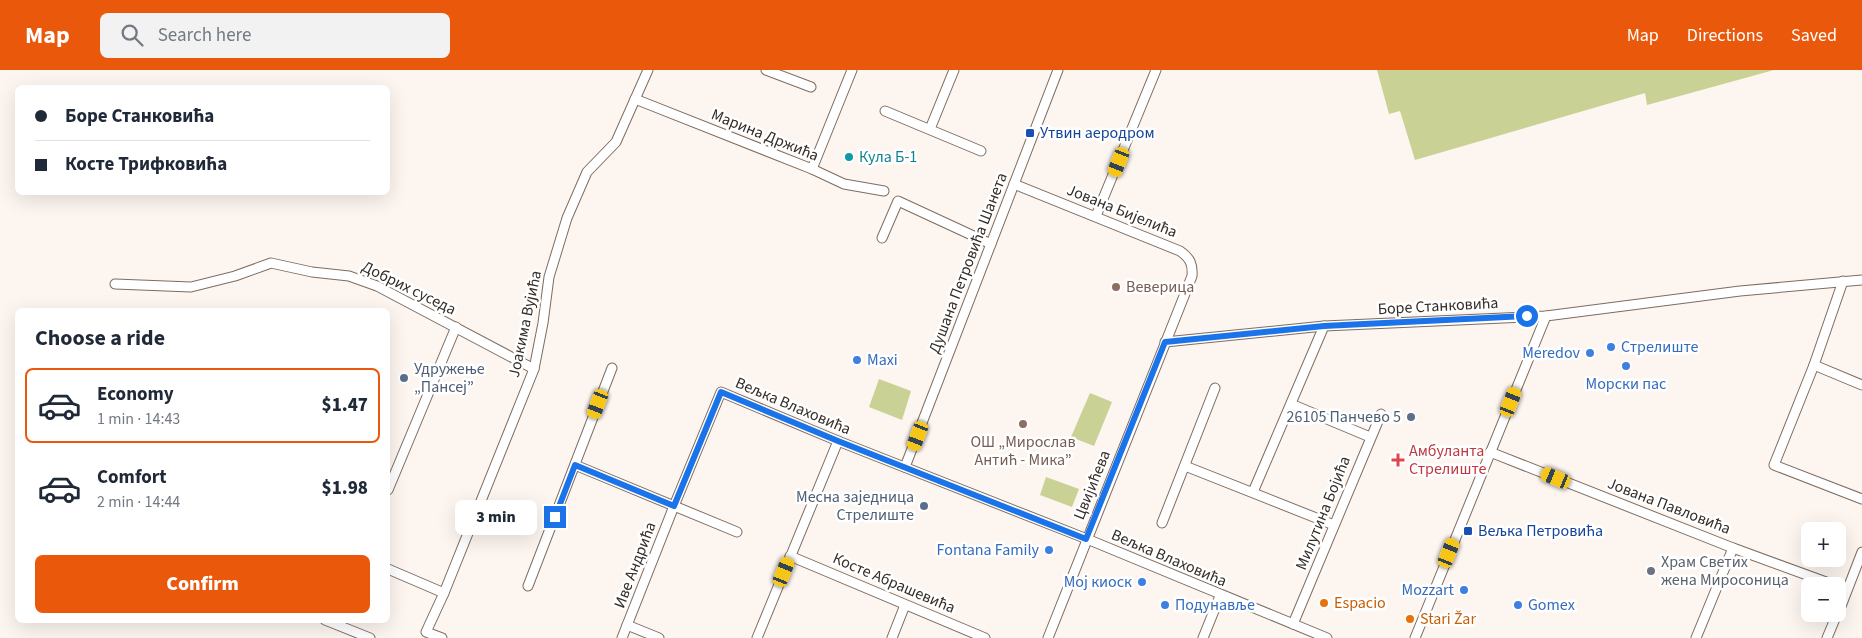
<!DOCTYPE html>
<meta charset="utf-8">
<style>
body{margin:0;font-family:"Source Sans 3",sans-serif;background:#f2f2f3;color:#1f2937;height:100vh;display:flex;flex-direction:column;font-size:19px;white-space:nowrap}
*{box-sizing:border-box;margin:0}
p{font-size:16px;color:#747a83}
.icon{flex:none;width:28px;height:28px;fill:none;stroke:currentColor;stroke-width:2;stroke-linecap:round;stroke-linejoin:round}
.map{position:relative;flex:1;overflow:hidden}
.panel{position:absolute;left:15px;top:238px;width:375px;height:315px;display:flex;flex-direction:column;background:#fff;border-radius:8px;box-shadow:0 5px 20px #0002}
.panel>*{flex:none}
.guide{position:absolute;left:15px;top:15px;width:375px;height:110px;border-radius:8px;box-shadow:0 5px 20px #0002;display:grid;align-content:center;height:110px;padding:0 20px;background:#fff}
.tools{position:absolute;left:1801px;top:452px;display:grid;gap:10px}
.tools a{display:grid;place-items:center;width:45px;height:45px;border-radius:8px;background:#fff;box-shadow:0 5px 20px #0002;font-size:25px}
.end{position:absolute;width:22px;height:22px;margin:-11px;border:6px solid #1a73e8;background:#fff;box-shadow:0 0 0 2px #fff}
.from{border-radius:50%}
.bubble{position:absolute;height:35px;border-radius:8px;background:#fff;box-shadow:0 5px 20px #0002;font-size:16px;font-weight:800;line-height:35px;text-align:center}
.car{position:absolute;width:15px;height:30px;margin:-15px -8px;border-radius:6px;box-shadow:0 0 4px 1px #0007;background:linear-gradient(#f5c518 24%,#345 0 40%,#f5c518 0 76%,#345 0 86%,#f5c518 0)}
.guide b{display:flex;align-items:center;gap:18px;height:48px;font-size:19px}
.guide b+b{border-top:1px solid #e0e1e3}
.guide i{width:12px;height:12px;background:#1f2937}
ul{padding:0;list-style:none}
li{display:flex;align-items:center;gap:15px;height:75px;margin:0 10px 8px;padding:0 10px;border:2px solid transparent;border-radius:8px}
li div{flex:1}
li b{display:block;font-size:19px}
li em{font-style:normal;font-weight:800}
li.on{border-color:#ea580c}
li>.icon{width:45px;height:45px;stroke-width:1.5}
h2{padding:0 20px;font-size:22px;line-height:60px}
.action{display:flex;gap:10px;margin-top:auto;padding:10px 20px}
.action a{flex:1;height:58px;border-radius:8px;background:#ea580c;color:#fff;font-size:20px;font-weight:800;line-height:58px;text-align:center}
header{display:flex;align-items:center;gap:30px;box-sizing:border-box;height:70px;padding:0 25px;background:#ea580c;color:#fff}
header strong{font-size:24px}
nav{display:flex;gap:28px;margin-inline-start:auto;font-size:18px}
.search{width:350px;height:45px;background:#f2f2f3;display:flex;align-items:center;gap:12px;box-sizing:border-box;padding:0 18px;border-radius:8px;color:#747a83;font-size:19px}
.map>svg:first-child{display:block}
</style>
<header>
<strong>Map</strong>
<div class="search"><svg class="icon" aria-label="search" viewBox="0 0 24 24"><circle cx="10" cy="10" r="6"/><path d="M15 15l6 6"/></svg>Search here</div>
<nav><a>Map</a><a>Directions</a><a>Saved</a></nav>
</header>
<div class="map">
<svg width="1862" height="568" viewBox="0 0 1862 568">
<rect width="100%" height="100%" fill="#fdf5ef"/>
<g fill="#c9d294">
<path d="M1377,0H1774L1647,35L1645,23L1415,90L1400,41L1389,44Z"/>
<path d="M879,309L911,321L902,350L869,337Z"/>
<path d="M1090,323L1112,332L1094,376L1071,367Z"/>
<path d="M1046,407L1079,419L1072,437L1040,425Z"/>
</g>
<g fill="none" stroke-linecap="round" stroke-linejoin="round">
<g stroke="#7e6c60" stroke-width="11">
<g id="street">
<path d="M766,0L811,17"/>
<path d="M635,29L812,99L844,114L884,121"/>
<path d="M885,41L981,81"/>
<path d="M930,59L954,0"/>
<path d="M812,99L852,0"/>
<path d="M1014,114L1180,181C1190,188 1193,194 1192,206L1048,568"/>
<path d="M1096,146L1156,0"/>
<path d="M882,168L898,131L991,174"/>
<path d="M1843,211L1814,295L1774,395L1862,429"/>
<path d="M115,214L191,217L235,206L271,193L312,202L349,206L377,216L534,299"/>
<path d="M1165,272L1324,256L1546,246L1740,221L1862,210"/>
<path d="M1814,295L1862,315"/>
<path d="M1291,334L1370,367"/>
<path d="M1490,382L1733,478L1837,516"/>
<path d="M575,395L737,462"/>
<path d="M1185,396L1334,455"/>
<path d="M905,397L1058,0"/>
<path d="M388,420L456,257"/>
<path d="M1253,422L1324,256"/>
<path d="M1162,453L1215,318"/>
<path d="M790,486L985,568"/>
<path d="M388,499L444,523"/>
<path d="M528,516L612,298"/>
<path d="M1838,544L1862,482"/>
<path d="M325,550L370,568"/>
<path d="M1293,554L1381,344"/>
<path d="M627,555L659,568"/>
<path d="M442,568L426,562L444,523L534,299L543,253L549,207L567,148L587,102L616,72L648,0"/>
<path d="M622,568L674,436L721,322L838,371L1087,469L1327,568"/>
<path d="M757,568L838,371"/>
<path d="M892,568L905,535"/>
<path d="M1203,568L1220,526"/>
<path d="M1415,568L1546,246"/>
<path d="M1696,568L1733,478"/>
<path d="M1827,568L1837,544"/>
</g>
</g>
<use href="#street" stroke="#fff" stroke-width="9"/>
</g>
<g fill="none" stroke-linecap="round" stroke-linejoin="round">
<path stroke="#1a73e8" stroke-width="6" d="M555,447L575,395L674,436L721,322L838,371L1086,469L1165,272L1324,256L1527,246"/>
</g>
<g fill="#1a4fb4" stroke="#fff" stroke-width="2">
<rect x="1025" y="58" width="10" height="10" rx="2.5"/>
<rect x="1463" y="456" width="10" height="10" rx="2.5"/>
</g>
<circle fill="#0f9aa8" stroke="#fff" stroke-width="2" cx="849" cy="87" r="5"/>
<g fill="#8d6e63" stroke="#fff" stroke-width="2">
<circle cx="1116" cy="217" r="5"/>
<circle cx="1023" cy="354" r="5"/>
</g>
<g fill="#3f7fe0" stroke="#fff" stroke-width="2">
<circle cx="1611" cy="277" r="5"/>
<circle cx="1590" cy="283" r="5"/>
<circle cx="857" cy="290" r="5"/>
<circle cx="1626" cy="296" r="5"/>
<circle cx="1049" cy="480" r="5"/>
<circle cx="1142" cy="512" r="5"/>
<circle cx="1464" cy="520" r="5"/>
<circle cx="1165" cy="535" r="5"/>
<circle cx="1518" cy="535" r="5"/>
</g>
<g fill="#5c6f8a" stroke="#fff" stroke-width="2">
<circle cx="404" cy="308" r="5"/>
<circle cx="1411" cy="347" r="5"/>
<circle cx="924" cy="436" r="5"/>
</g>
<path fill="#e0444e" stroke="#fff" stroke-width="2" d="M1395.5 382.5h5v5h5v5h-5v5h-5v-5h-5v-5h5z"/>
<circle fill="#6b7280" stroke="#fff" stroke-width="2" cx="1651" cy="501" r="5"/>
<g fill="#e8710a" stroke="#fff" stroke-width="2">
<circle cx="1324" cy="533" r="5"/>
<circle cx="1410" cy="549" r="5"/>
</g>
<g text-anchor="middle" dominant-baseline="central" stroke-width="5" stroke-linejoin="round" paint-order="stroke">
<g font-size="16" fill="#164399" stroke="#fff" text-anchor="start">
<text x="1040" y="63">Утвин аеродром</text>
<text x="1478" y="461">Вељка Петровића</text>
</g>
<g font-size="16" fill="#342d28" stroke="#fff">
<text transform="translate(765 65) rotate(22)">Марина Држића</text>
<text transform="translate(1122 141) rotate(22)">Јована Бијелића</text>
<text transform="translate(968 193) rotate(-69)">Душана Петровића Шанета</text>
<text transform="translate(409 218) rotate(26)">Добрих суседа</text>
<text transform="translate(1438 236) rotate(-3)">Боре Станковића</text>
<text transform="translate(525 254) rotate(-78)">Јоакима Вујића</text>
<text transform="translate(793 336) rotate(23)">Вељка Влаховића</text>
<text transform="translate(1092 415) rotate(-68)">Цвијићева</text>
<text transform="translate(1669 436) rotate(21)">Јована Павловића</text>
<text transform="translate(1323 443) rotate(-68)">Милутина Бојића</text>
<text transform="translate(1169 488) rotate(23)">Вељка Влаховића</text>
<text transform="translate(635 495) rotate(-69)">Иве Андрића</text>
<text transform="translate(894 513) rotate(23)">Косте Абрашевића</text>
</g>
<g font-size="16" fill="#0d838f" stroke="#fff" text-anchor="start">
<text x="859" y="87">Кула Б-1</text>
</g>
<g font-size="16" fill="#785e54" stroke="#fff" text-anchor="start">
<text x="1126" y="217">Веверица</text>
<text x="1023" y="372" text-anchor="middle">ОШ „Мирослав<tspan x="1023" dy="18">Антић - Мика”</tspan></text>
</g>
<g font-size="16" fill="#366cbe" stroke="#fff" text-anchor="start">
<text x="1621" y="277">Стрелиште</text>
<text x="1580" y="283" text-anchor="end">Meredov</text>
<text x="867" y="290">Maxi</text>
<text x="1626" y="314" text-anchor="middle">Морски пас</text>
<text x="1039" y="480" text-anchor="end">Fontana Family</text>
<text x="1132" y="512" text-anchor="end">Мој киоск</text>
<text x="1454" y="520" text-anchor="end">Mozzart</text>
<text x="1175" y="535">Подунавље</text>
<text x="1528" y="535">Gomex</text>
</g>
<g font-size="16" fill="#4e5e75" stroke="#fff" text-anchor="end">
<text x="414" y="299" text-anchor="start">Удружење<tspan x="414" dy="18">„Пансеј”</tspan></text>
<text x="1401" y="347">26105 Панчево 5</text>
<text x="914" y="427">Месна заједница<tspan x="914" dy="18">Стрелиште</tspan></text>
</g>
<g font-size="16" fill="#be3a42" stroke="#fff" text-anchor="start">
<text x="1409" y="381">Амбуланта<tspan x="1409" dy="18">Стрелиште</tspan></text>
</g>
<g font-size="16" fill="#5b616d" stroke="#fff" text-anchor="start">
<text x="1661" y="492">Храм Светих<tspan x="1661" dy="18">жена Миросоница</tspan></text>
</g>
<g font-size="16" fill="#c56008" stroke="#fff" text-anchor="start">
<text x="1334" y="533">Espacio</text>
<text x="1420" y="549">Stari Žar</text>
</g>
</g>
</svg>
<div class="tools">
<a>+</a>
<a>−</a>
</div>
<i class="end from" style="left:1527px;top:246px"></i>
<i class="end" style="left:555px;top:447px"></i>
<div class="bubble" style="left:455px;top:430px;width:82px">3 min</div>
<i class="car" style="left:1119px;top:92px;rotate:202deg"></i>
<i class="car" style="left:1511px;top:332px;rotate:22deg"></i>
<i class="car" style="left:598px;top:334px;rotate:201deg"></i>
<i class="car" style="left:918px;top:366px;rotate:201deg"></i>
<i class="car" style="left:1556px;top:408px;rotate:292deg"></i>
<i class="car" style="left:1449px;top:483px;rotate:22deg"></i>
<i class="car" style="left:784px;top:502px;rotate:22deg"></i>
<div class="guide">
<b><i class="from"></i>Боре Станковића</b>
<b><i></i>Косте Трифковића</b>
</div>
<section class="panel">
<h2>Choose a ride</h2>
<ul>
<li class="on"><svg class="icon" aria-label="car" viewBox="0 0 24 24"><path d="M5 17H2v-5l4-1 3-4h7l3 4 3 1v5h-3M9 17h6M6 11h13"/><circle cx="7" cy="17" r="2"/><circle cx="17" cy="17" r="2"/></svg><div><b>Economy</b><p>1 min · 14:43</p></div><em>$1.47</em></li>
<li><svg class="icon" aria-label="car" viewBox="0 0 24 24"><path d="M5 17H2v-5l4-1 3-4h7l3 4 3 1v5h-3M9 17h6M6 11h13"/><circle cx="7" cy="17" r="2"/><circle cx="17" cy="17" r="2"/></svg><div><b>Comfort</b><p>2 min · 14:44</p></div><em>$1.98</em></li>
</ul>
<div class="action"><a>Confirm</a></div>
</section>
</div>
